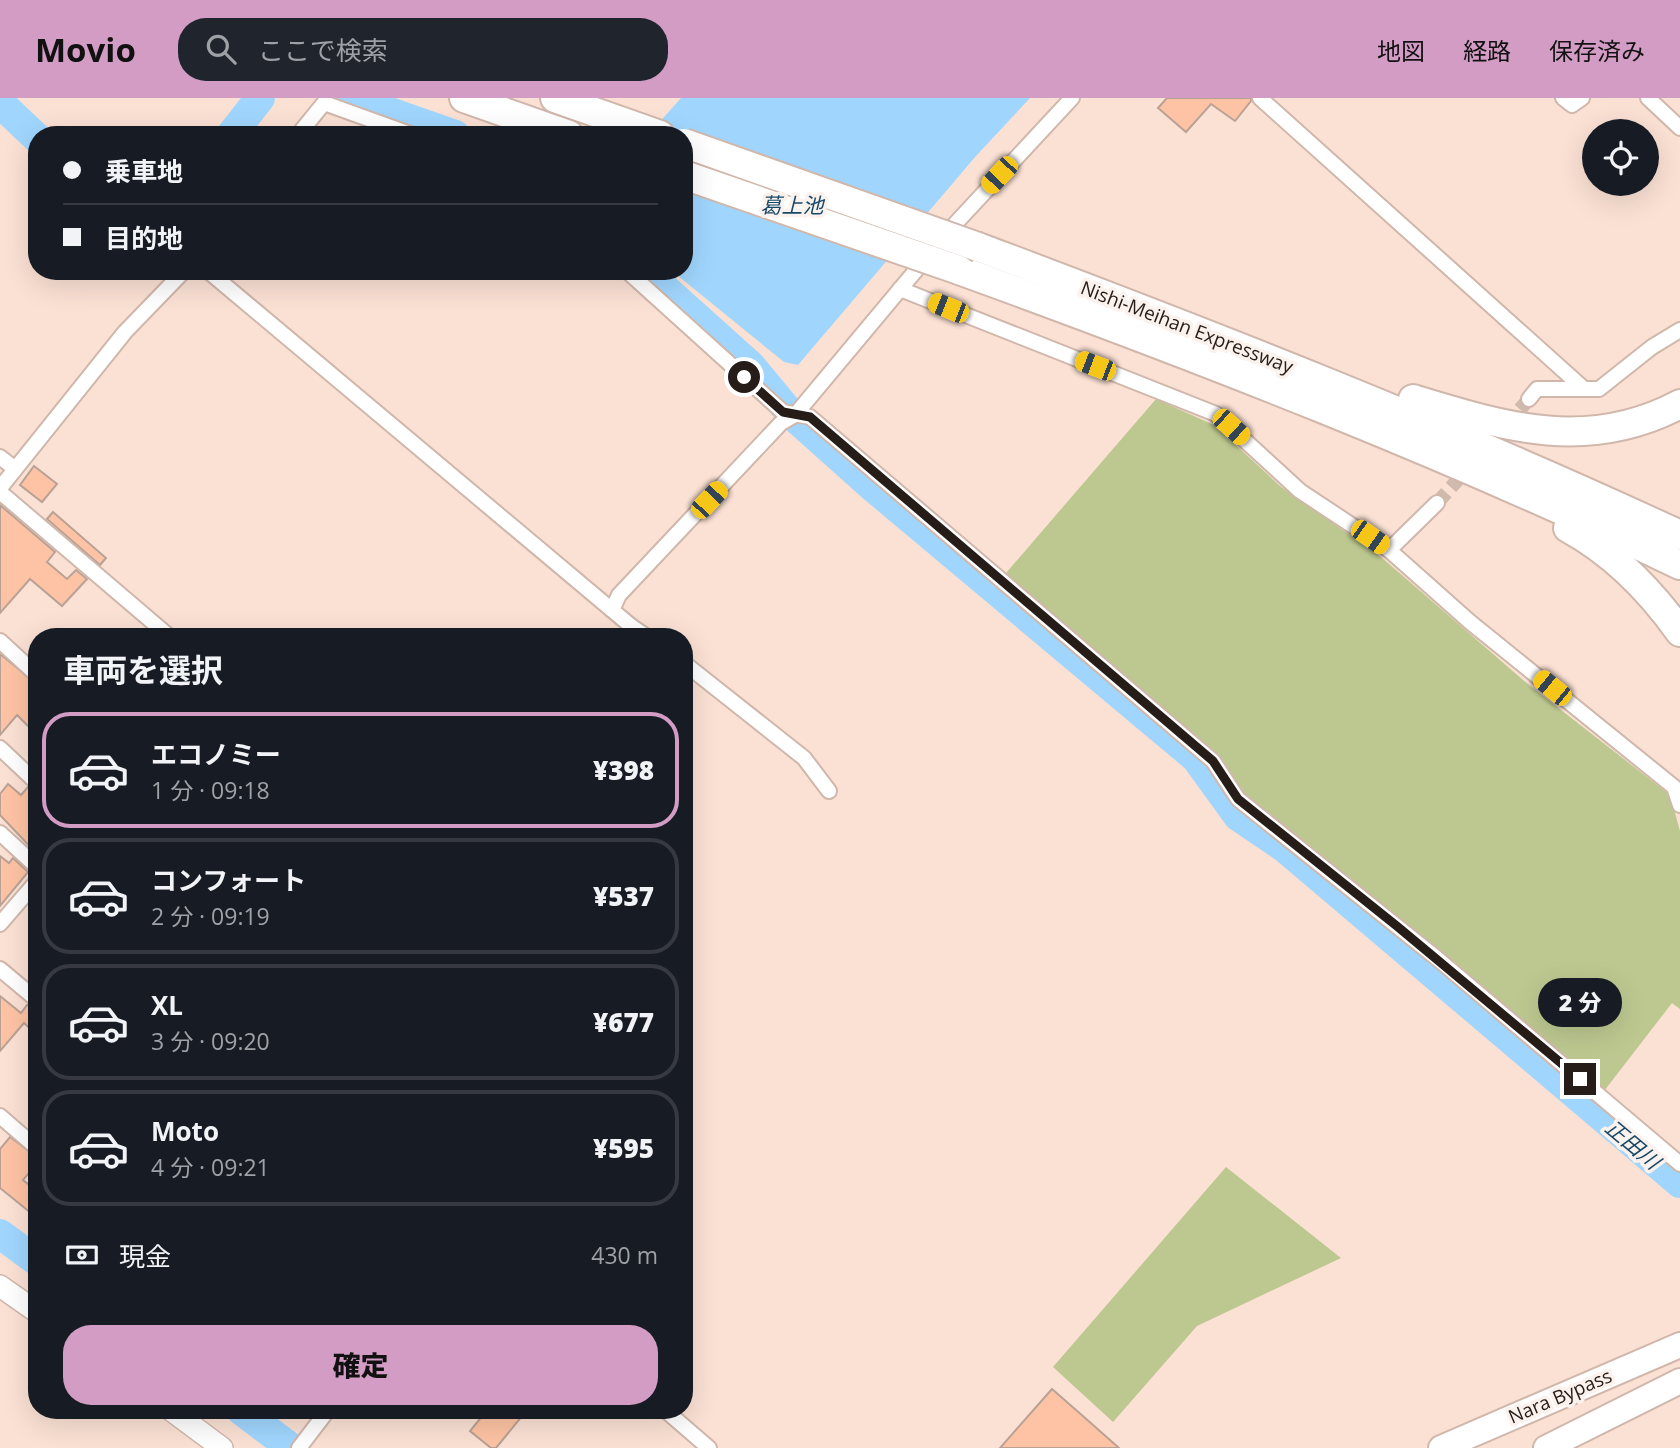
<!DOCTYPE html>
<html lang="ja">
<meta charset="utf-8">
<style>
body{margin:0;font-family:"Open Sans","Noto Sans JP",sans-serif;background:#20242c;color:#f1f3f6;height:100vh;display:flex;flex-direction:column;font-size:26px;white-space:nowrap}
*{box-sizing:border-box;margin:0}
p{font-size:23px;color:#9ea1a6}
.icon{flex:none;width:38px;height:38px;fill:none;stroke:currentColor;stroke-width:2;stroke-linecap:round;stroke-linejoin:round}
.map{position:relative;flex:1;overflow:hidden}
.sheet{position:absolute;left:28px;top:530px;width:665px;height:791px;display:flex;flex-direction:column;background:#171b24;border-radius:28px;box-shadow:0 7px 28px #0002}
.sheet>*{flex:none}
.hud{position:absolute;left:28px;top:28px;width:665px;height:154px;border-radius:28px;box-shadow:0 7px 28px #0002;display:grid;align-content:center;height:154px;padding:0 35px;background:#171b24}
.tools{position:absolute;left:1582px;top:21px;display:grid;gap:14px}
.tools a{display:grid;place-items:center;width:77px;height:77px;border-radius:50%;background:#171b24;box-shadow:0 7px 28px #0002;font-size:35px}
.end{position:absolute;width:32px;height:32px;margin:-16px;border:9px solid #261d18;background:#fff;box-shadow:0 0 0 4px #fff}
.from{border-radius:50%}
.bubble{position:absolute;height:49px;border-radius:24px;background:#171b24;box-shadow:0 7px 28px #0002;font-size:23px;font-weight:800;line-height:49px;text-align:center}
.car{position:absolute;width:21px;height:42px;margin:-21px -10px;border-radius:9px;box-shadow:0 0 5px 2px #0007;background:linear-gradient(#f5c518 24%,#345 0 40%,#f5c518 0 76%,#345 0 86%,#f5c518 0)}
.hud b{display:flex;align-items:center;gap:24px;height:66px;font-size:26px}
.hud b+b{border-top:2px solid #363941}
.hud i{width:18px;height:18px;background:#f1f3f6}
ul{padding:0;list-style:none}
li{display:flex;align-items:center;gap:21px;height:116px;margin:0 14px 10px;padding:0 21px;border:4px solid #363941;border-radius:28px}
li div{flex:1}
li b{display:block;font-size:26px}
li em{font-style:normal;font-weight:800}
li.on{border-color:#d29cc4}
li>.icon{width:63px;height:63px;stroke-width:1.5}
h2{padding:0 35px;font-size:32px;line-height:84px}
.pay{display:flex;align-items:center;gap:18px;height:77px;padding:0 35px;font-size:26px}
.pay p{margin-inline-start:auto}
.cta{display:flex;gap:14px;margin-top:auto;padding:14px 35px}
.cta a{flex:1;height:80px;border-radius:28px;background:#d29cc4;color:#111;font-size:28px;font-weight:800;line-height:80px;text-align:center}
header{display:flex;align-items:center;gap:42px;box-sizing:border-box;height:98px;padding:0 35px;background:#d29cc4;color:#111}
header strong{font-size:33px}
nav{display:flex;gap:38px;margin-inline-start:auto;font-size:24px}
.search{width:490px;height:63px;background:#20242c;display:flex;align-items:center;gap:18px;box-sizing:border-box;padding:0 24px;border-radius:28px;color:#9ea1a6;font-size:26px}
.map>svg:first-child{display:block}
</style>
<header>
<strong>Movio</strong>
<div class="search"><svg class="icon" aria-label="search" viewBox="0 0 24 24"><circle cx="10" cy="10" r="6"/><path d="M15 15l6 6"/></svg>ここで検索</div>
<nav><a>地図</a><a>経路</a><a>保存済み</a></nav>
</header>
<div class="map">
<svg width="1680" height="1350" viewBox="0 0 1680 1350">
<rect width="100%" height="100%" fill="#fbe1d4"/>
<g fill="#bdc890">
<path d="M1156,301L1214,327L1280,388L1381,459L1529,587L1670,697L1680,733V911L1672,905L1601,997L1245,703L1192,637L1006,475Z"/>
<path d="M1226,1069L1341,1160L1197,1228L1113,1324L1053,1269Z"/>
</g>
<path fill="#a0d6fe" d="M681,0H1030L976,58L798,267L784,264L672,173H684V37H648Z"/>
<g fill="none" stroke-linecap="round" stroke-linejoin="round">
<g stroke="#a0d6fe" stroke-width="30">
<path d="M350,0L455,37"/>
<path d="M0,5L37,40"/>
<path d="M231,37L260,0"/>
<path d="M645,173L751,268L790,315L874,390L1196,660L1238,718L1285,750L1680,1085"/>
<path d="M0,1136L37,1163"/>
<path d="M241,1312L291,1350"/>
</g>
</g>
<g fill="#fec3a4" stroke="#b9a295" stroke-width="2">
<path d="M1167,0H1251V3L1235,23L1211,6L1186,34L1158,10Z"/>
<path d="M34,368L57,386L42,404L20,387Z"/>
<path d="M0,407L55,454L47,464L67,481L76,472L87,481L62,508L30,481L0,515Z"/>
<path d="M53,414L106,460L100,467L47,421Z"/>
<path d="M0,556L37,586V637L17,617L0,637Z"/>
<path d="M8,686L21,697L28,689L37,694V700L29,708L37,716V756L0,717V696Z"/>
<path d="M0,758L9,765L13,760L28,774L0,808Z"/>
<path d="M0,898L21,915L27,907L37,911V937L24,925L0,953Z"/>
<path d="M10,1039L37,1059V1065L23,1082L37,1093V1120L0,1090V1051Z"/>
<path d="M1052,1291L1084,1319L1119,1350H1000Z"/>
<path d="M487,1312H527L496,1350H491L470,1333Z"/>
</g>
<g fill="none" stroke-linecap="round" stroke-linejoin="round">
<g stroke="#d0baae" stroke-width="14" stroke-dasharray="14 7" stroke-linecap="butt">
<path d="M1506,327L1529,301"/>
<path d="M1437,405L1470,368"/>
</g>
<g stroke="#d0b7ab" stroke-width="18">
<g id="minor">
<path d="M1260,0L1583,290"/>
<path d="M1563,0L1572,7L1582,0"/>
<path d="M1648,0L1680,30"/>
<path d="M298,37L324,5L413,37"/>
<path d="M942,140L1072,0"/>
<path d="M208,173L612,512"/>
<path d="M627,173L783,314L810,319L1213,663L1238,701L1439,862L1680,1066"/>
<path d="M900,191L1216,316L1300,393L1389,452L1470,524L1674,689L1680,707"/>
<path d="M1529,301L1537,291H1599L1652,249L1680,232"/>
<path d="M0,359L14,370"/>
<path d="M0,390L125,234L184,173"/>
<path d="M0,394L170,539"/>
<path d="M1389,452L1437,405"/>
<path d="M631,528L647,539"/>
<path d="M625,539L631,528L612,512L619,497L781,325L795,317L927,159"/>
<path d="M0,543L37,577"/>
<path d="M684,565L804,660L829,693"/>
<path d="M0,650L37,685"/>
<path d="M0,735L37,769"/>
<path d="M0,826L37,783"/>
<path d="M0,871L37,902"/>
<path d="M0,1018L37,1050"/>
<path d="M665,1312L709,1350"/>
<path d="M299,1350L328,1312"/>
</g>
</g>
<g stroke="#d0b7ab" stroke-width="24">
<g id="secondary">
<path d="M0,1188L37,1214"/>
<path d="M171,1312L222,1350"/>
</g>
</g>
<g stroke="#d0b7ab" stroke-width="28">
<g id="trunk">
<path d="M1441,1350L1680,1247"/>
<path d="M1546,1350L1680,1283"/>
</g>
</g>
<g stroke="#d0b7ab" stroke-width="32">
<g id="motorway">
<path d="M464,0L569,37"/>
<path d="M555,0L660,37"/>
<path d="M978,149C1215,238 1450,330 1680,437"/>
<path d="M959,172C1204,261 1445,355 1680,467"/>
<path d="M1413,301C1505,329 1588,355 1680,306"/>
<path d="M1568,430C1614,455 1650,492 1680,534"/>
</g>
</g>
<use href="#minor" stroke="#fff" stroke-width="14"/>
<use href="#secondary" stroke="#fff" stroke-width="21"/>
<use href="#trunk" stroke="#fff" stroke-width="24"/>
<use href="#motorway" stroke="#fff" stroke-width="28"/>
<g stroke="#d0b7ab" stroke-width="32" stroke-linecap="butt">
<g id="motorway-bridge">
<path d="M684,45L978,149"/>
<path d="M684,77L959,172"/>
</g>
</g>
<use href="#motorway-bridge" stroke="#fff" stroke-width="28"/>
</g>
<g fill="none" stroke-linecap="round" stroke-linejoin="round">
<path stroke="#261d18" stroke-width="9" d="M744,279L783,314L810,319L1213,663L1238,701L1398,829L1580,981"/>
</g>
<g text-anchor="middle" dominant-baseline="central" stroke-width="7" stroke-linejoin="round" paint-order="stroke">
<g font-size="19" fill="#261d18" stroke="#fcf2ed">
<text transform="translate(1187 229) rotate(21)">Nishi-Meihan Expressway</text>
<text transform="translate(1560 1298) rotate(-23)">Nara Bypass</text>
</g>
<g font-size="21" font-style="italic" fill="#15496a" stroke="#fcf2ed">
<text x="792" y="107">葛上池</text>
<text transform="translate(1633 1046) rotate(40)">正田川</text>
</g>
</g>
</svg>
<div class="tools">
<a><svg class="icon" aria-label="locate" viewBox="0 0 24 24"><circle cx="12" cy="12" r="6"/><path d="M12 2v4M12 18v4M2 12h4M18 12h4"/></svg></a>
</div>
<i class="end from" style="left:744px;top:279px"></i>
<i class="end" style="left:1580px;top:981px"></i>
<div class="bubble" style="left:1538px;top:880px;width:84px">2 分</div>
<i class="car" style="left:999px;top:77px;rotate:223deg"></i>
<i class="car" style="left:948px;top:210px;rotate:292deg"></i>
<i class="car" style="left:1095px;top:268px;rotate:291deg"></i>
<i class="car" style="left:1231px;top:329px;rotate:132deg"></i>
<i class="car" style="left:709px;top:402px;rotate:43deg"></i>
<i class="car" style="left:1370px;top:439px;rotate:125deg"></i>
<i class="car" style="left:1552px;top:590px;rotate:309deg"></i>
<div class="hud">
<b><i class="from"></i>乗車地</b>
<b><i></i>目的地</b>
</div>
<section class="sheet">
<h2>車両を選択</h2>
<ul>
<li class="on"><svg class="icon" aria-label="car" viewBox="0 0 24 24"><path d="M5 17H2v-5l4-1 3-4h7l3 4 3 1v5h-3M9 17h6M6 11h13"/><circle cx="7" cy="17" r="2"/><circle cx="17" cy="17" r="2"/></svg><div><b>エコノミー</b><p>1 分 · 09:18</p></div><em>¥398</em></li>
<li><svg class="icon" aria-label="car" viewBox="0 0 24 24"><path d="M5 17H2v-5l4-1 3-4h7l3 4 3 1v5h-3M9 17h6M6 11h13"/><circle cx="7" cy="17" r="2"/><circle cx="17" cy="17" r="2"/></svg><div><b>コンフォート</b><p>2 分 · 09:19</p></div><em>¥537</em></li>
<li><svg class="icon" aria-label="car" viewBox="0 0 24 24"><path d="M5 17H2v-5l4-1 3-4h7l3 4 3 1v5h-3M9 17h6M6 11h13"/><circle cx="7" cy="17" r="2"/><circle cx="17" cy="17" r="2"/></svg><div><b>XL</b><p>3 分 · 09:20</p></div><em>¥677</em></li>
<li><svg class="icon" aria-label="car" viewBox="0 0 24 24"><path d="M5 17H2v-5l4-1 3-4h7l3 4 3 1v5h-3M9 17h6M6 11h13"/><circle cx="7" cy="17" r="2"/><circle cx="17" cy="17" r="2"/></svg><div><b>Moto</b><p>4 分 · 09:21</p></div><em>¥595</em></li>
</ul>
<div class="pay"><svg class="icon" aria-label="cash" viewBox="0 0 24 24"><path d="M3 7h18v10H3z"/><circle cx="12" cy="12" r="2"/></svg>現金<p>430 m</p></div>
<div class="cta"><a>確定</a></div>
</section>
</div>
